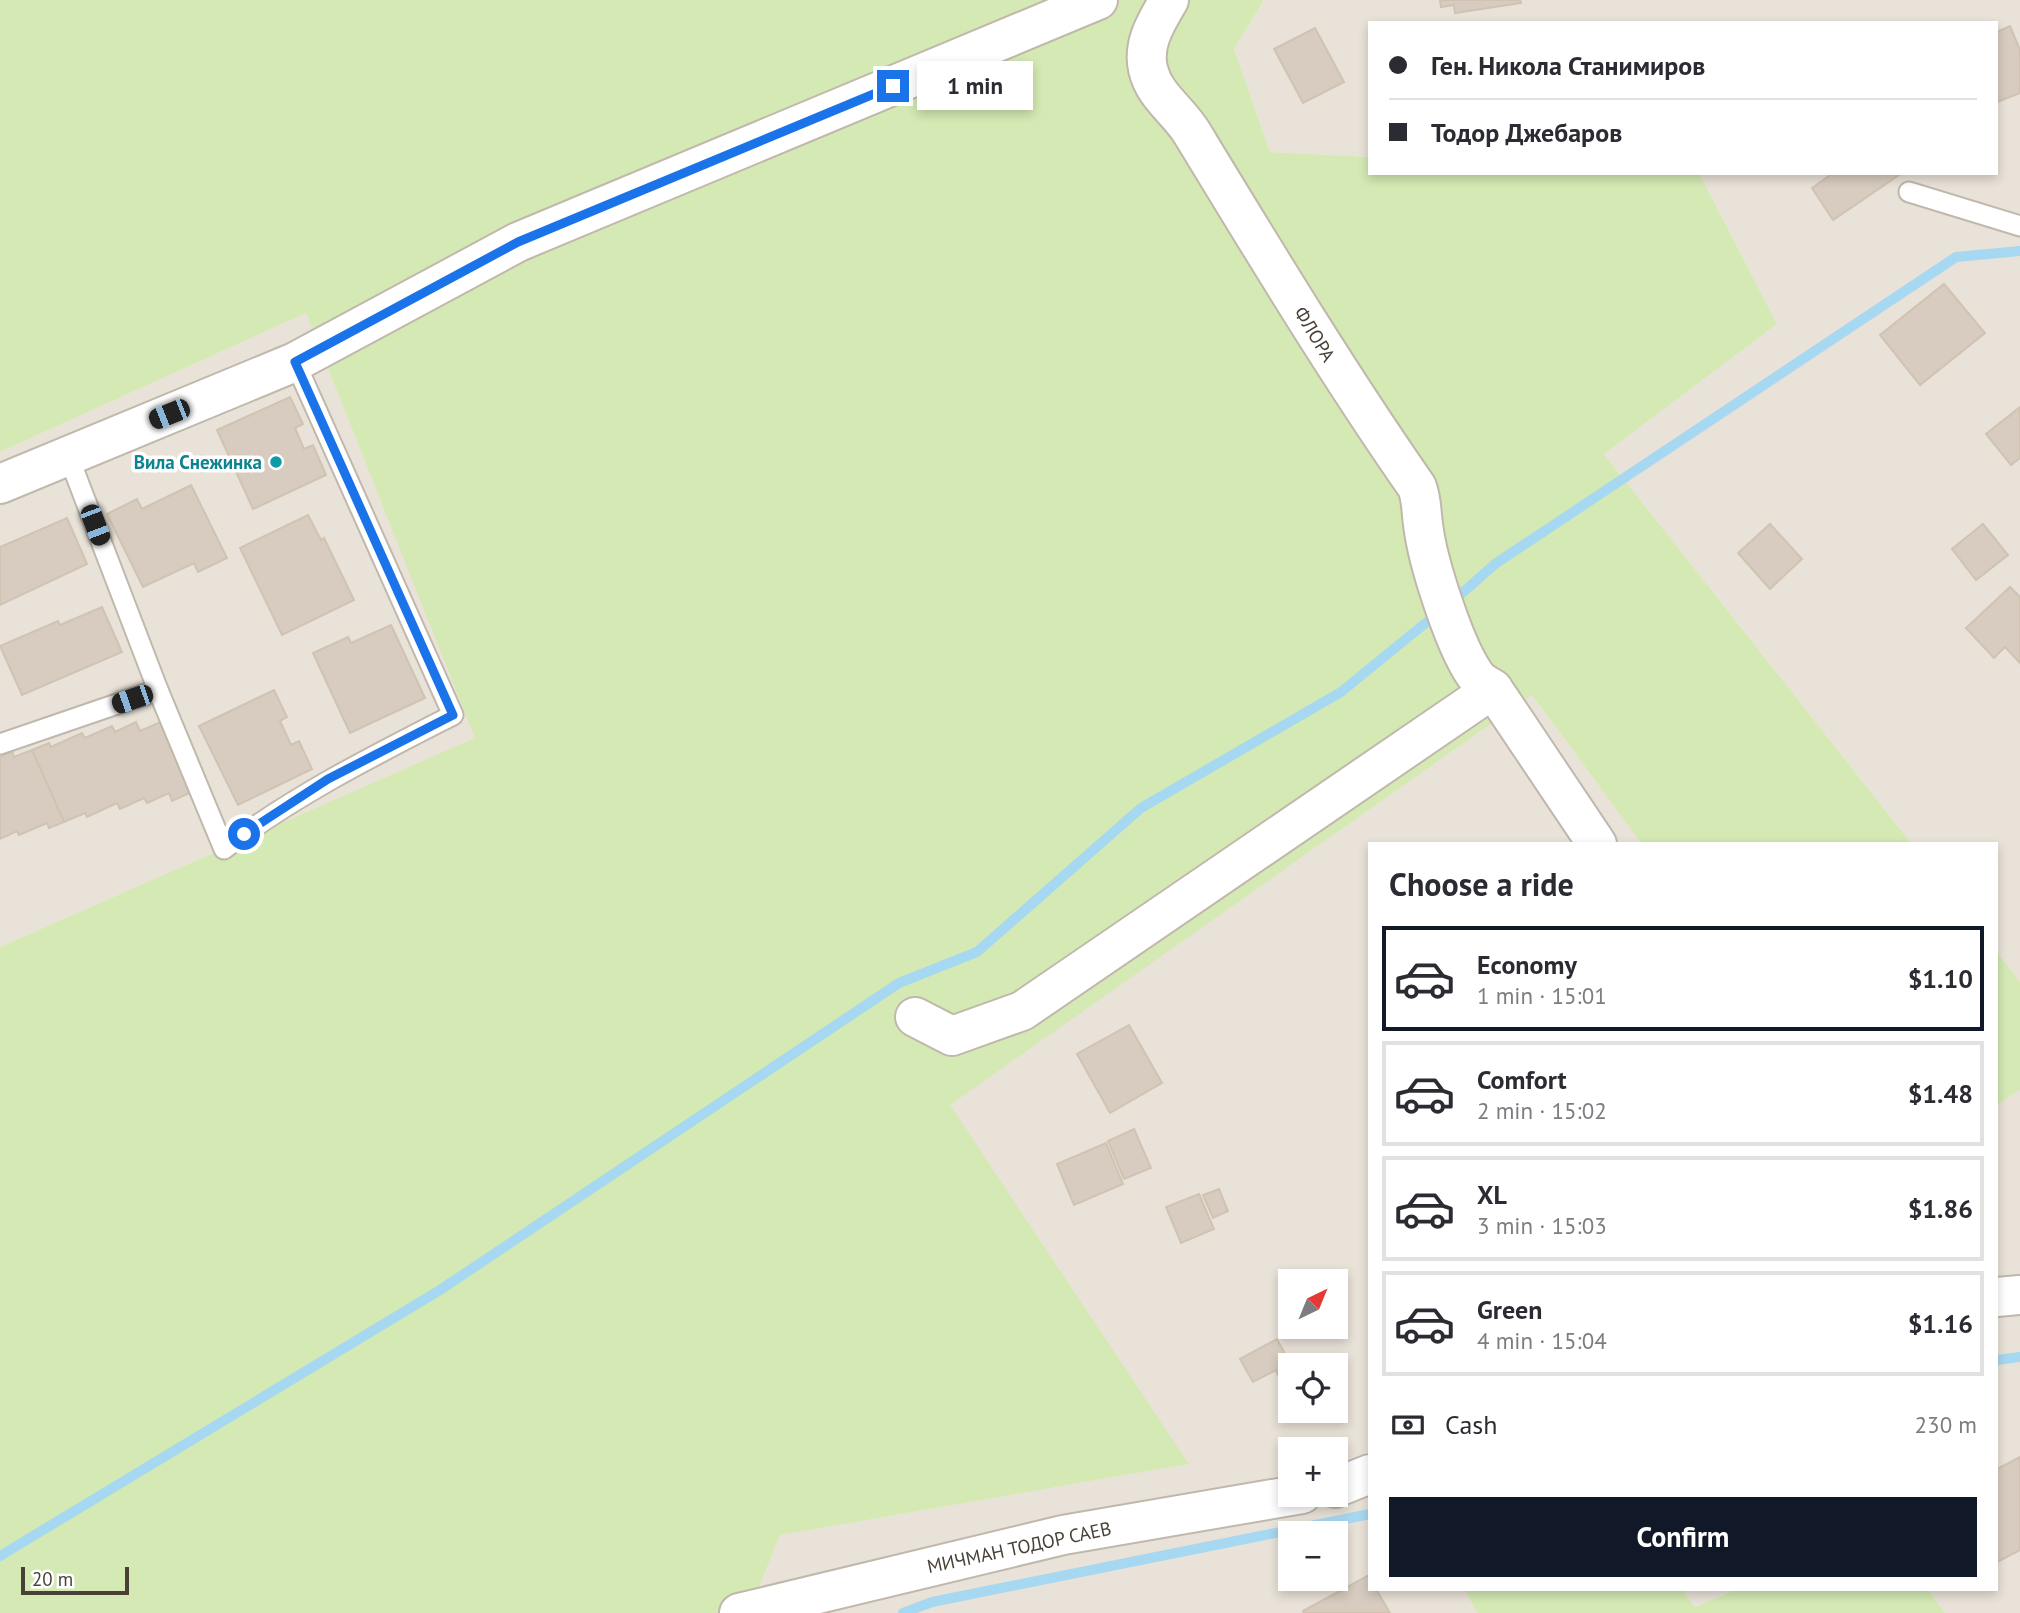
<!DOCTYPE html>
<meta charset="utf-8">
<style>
body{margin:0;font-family:"PT Sans",sans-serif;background:#f7f7f7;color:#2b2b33;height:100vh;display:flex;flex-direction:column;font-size:26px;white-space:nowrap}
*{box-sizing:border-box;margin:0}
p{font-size:23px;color:#7c7c81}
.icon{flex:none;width:38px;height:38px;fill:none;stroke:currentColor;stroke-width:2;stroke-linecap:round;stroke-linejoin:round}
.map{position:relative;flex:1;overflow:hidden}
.side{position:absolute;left:1368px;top:842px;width:630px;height:749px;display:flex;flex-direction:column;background:#fff;border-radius:0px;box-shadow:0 4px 10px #0003}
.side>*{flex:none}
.top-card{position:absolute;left:1368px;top:21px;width:630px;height:154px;border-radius:0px;box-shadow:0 4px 10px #0003;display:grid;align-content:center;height:154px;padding:0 21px;background:#fff}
.needle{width:46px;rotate:43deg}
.tools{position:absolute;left:1278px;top:1269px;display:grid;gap:14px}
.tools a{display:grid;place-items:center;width:70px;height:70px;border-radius:0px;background:#fff;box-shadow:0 4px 10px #0003;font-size:35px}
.scale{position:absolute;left:21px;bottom:18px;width:108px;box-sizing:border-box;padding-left:7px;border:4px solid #494138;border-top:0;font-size:19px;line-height:24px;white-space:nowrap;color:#494138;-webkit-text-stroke:5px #fff;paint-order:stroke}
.end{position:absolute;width:32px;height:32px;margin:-16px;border:9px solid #1a73e8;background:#fff;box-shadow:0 0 0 4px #fff}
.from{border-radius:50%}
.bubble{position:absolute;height:49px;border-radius:0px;background:#fff;box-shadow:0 4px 10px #0003;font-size:23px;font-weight:600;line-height:49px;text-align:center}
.car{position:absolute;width:21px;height:42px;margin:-21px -10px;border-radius:9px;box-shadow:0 0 5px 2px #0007;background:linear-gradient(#222 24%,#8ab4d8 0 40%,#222 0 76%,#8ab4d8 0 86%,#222 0)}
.top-card b{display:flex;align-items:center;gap:24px;height:66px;font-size:26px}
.top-card b+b{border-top:2px solid #e1e1e2}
.top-card i{width:18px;height:18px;background:#2b2b33}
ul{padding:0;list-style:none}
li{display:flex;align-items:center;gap:21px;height:105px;margin:0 14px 10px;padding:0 7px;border:4px solid #e1e1e2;border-radius:0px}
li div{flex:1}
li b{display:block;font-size:26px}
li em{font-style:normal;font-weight:600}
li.active{border-color:#111827}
li>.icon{width:63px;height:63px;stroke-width:1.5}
h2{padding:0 21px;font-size:32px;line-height:84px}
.pay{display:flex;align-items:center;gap:18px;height:77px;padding:0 21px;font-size:26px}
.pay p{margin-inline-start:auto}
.action{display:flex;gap:14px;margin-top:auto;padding:14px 21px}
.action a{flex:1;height:80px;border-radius:0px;background:#111827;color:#fff;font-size:28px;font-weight:600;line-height:80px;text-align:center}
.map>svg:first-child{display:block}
</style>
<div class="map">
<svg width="2020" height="1613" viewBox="0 0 2020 1613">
<rect width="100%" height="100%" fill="#f5f1ea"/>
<g fill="#e9e2d8" fill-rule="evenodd">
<path d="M1264,0H2020V982L1997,952V844L1911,843L1604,454L1777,324L1699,173H1997V23H1370V157L1270,152L1234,49Z"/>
<path d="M306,313L476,738L0,947V452Z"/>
<path d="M1532,695L1641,843L1370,844V1589H1464L1477,1613H749L780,1535L1188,1464L949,1105ZM1290,1281H1335V1326H1290ZM1290,1365H1335V1410H1290ZM1290,1449H1335V1494H1290ZM1290,1533H1335V1578H1290Z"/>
<path d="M2020,1090V1613H1945L1928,1589H1997V1105Z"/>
<path d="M1682,1589H1736L1695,1607Z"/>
</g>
<g fill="#d4e9b3">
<path d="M0,0H1264L1234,49L1270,152L1370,157V173H1699L1777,324L1604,454L1911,843H1641L1532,695L950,1105L1189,1464L780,1535L749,1613H0V947L475,738L306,313L0,452Z"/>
<path d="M1997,952L2020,982V1090L1997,1105Z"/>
<path d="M1464,1589H1682L1695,1607L1736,1589H1928L1945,1613H1477Z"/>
</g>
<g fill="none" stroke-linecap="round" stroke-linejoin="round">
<g stroke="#a7d8f1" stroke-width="10">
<path d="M1452,602L1495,564L1956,257L2020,251"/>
<path d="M1997,1360L2020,1357"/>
<path d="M0,1556L440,1290L899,983L977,952L1141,808L1341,692L1439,612"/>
<path d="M903,1613L932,1602L1370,1514"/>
</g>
</g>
<g fill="#d7ccbf" stroke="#d1c3b2" stroke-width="2">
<path d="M1440,0H1520L1521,3L1455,13L1454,5L1441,7Z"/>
<path d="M2010,26L2020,50V93L1997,102V32Z"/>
<path d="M1315,28L1344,82L1303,103L1274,49Z"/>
<path d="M1833,173H1902L1833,220L1812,188Z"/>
<path d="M1944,284L1985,333L1920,385L1880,335Z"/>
<path d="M290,397L303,424L295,428L304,449L313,445L326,475L253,509L217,430Z"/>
<path d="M2020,407V458L2011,465L1986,434Z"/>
<path d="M191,485L227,558L198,572L194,563L143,587L107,514L137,499L142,509Z"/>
<path d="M308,515L321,540L324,538L354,600L282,635L240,548Z"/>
<path d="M67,518L87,564L0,605V547Z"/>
<path d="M1770,524L1802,559L1770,589L1738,553Z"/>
<path d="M1983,524L2008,555L1976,580L1952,549Z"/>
<path d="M2010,587L2020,597V663L2005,647L1994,658L1966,628Z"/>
<path d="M102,607L122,652L22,695L0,646L58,621L60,625Z"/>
<path d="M391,625L425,698L350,733L313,653L348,637L351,643Z"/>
<path d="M274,690L287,717L280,721L291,745L299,741L312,769L238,805L199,726Z"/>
<path d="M163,721L194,791L172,801L169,793L147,803L144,798L120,809L117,803L87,817L85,813L64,822L32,750L49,743L51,747L82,733L85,738L112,726L115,732L136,722L140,731Z"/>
<path d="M32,750L64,822L49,828L47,823L19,835L17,831L0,839V757L12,751L14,757Z"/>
<path d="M1129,1025L1162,1083L1110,1113L1077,1054Z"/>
<path d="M1134,1129L1151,1168L1124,1179L1108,1141Z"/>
<path d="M1106,1143L1123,1184L1074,1205L1057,1164Z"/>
<path d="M1219,1189L1228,1211L1213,1218L1203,1195Z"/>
<path d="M1199,1194L1214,1229L1181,1243L1166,1207Z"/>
<path d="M1277,1339L1291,1365L1290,1368L1278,1375L1276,1370L1253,1382L1240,1359Z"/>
<path d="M2020,1457V1550L1997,1562V1469Z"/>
<path d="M1369,1575L1370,1589H1376L1390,1613H1304L1303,1611Z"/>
</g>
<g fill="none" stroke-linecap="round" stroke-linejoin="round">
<g stroke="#c1b8ac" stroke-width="23">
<g id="service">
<path d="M1909,192L2020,226"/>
<path d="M68,455L158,690L224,849C295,795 373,756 453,715L295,362"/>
<path d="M0,744L158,690"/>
</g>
</g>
<g stroke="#c1b8ac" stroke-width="42">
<g id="minor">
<path d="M1169,0C1157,21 1142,43 1148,69C1154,96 1178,110 1192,133C1265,253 1337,372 1417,487C1422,500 1421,511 1423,524C1427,560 1456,653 1479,680C1483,683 1488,686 1493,689L1597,844"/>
<path d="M0,484L295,362L518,242L1098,0"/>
<path d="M915,1017L952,1036L1022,1011L1493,689"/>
<path d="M1997,1297L2020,1295"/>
<path d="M1335,1488L1370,1474"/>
<path d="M739,1613L1063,1535L1302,1494"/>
</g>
</g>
<use href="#service" stroke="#fff" stroke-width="19"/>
<use href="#minor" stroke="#fff" stroke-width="38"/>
</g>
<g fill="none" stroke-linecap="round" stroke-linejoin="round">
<path stroke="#1a73e8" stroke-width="9" d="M244,834L328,779L453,715L295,362L518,242L893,86"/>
</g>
<circle fill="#0f9aa8" stroke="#fff" stroke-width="2.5" cx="276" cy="462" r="7"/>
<g text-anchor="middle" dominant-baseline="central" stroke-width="7" stroke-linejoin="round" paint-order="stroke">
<g font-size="19" fill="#494138" stroke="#fff">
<text transform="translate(1315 334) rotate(59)">ФЛОРА</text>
<text transform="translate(1019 1547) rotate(-12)">МИЧМАН ТОДОР САЕВ</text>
</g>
<g font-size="19" font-weight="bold" fill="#0d838f" stroke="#fff" text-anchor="end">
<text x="262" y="462">Вила Снежинка</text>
</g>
</g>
</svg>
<div class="tools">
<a><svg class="needle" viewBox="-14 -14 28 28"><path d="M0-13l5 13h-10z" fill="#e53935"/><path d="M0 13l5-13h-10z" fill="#7c7c81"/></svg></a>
<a><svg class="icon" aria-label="locate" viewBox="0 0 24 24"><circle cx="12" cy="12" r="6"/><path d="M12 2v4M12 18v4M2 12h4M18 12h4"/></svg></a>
<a>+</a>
<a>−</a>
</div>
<div class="scale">20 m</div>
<i class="end from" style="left:244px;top:834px"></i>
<i class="end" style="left:893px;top:86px"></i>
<div class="bubble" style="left:917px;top:61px;width:116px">1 min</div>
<i class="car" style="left:169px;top:414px;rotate:248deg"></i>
<i class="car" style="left:95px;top:525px;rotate:159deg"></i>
<i class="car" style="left:132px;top:699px;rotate:251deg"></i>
<div class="top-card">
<b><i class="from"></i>Ген. Никола Станимиров</b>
<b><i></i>Тодор Джебаров</b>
</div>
<section class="side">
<h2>Choose a ride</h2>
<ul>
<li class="active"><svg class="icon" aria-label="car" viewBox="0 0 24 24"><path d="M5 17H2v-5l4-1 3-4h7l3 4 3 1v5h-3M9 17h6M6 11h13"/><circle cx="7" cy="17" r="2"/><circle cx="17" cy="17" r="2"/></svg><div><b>Economy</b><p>1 min · 15:01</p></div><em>$1.10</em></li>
<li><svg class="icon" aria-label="car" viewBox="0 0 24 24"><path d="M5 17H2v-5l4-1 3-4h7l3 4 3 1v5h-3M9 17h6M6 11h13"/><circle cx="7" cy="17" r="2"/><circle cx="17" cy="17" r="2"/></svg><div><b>Comfort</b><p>2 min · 15:02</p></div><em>$1.48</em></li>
<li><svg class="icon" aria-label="car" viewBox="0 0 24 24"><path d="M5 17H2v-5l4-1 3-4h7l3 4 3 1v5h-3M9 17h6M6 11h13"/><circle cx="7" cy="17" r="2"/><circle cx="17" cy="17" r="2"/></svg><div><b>XL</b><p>3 min · 15:03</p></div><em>$1.86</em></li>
<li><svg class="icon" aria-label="car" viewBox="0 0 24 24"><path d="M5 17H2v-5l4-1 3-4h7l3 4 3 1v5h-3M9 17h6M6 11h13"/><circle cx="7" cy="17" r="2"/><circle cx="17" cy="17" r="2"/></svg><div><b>Green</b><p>4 min · 15:04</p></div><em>$1.16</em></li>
</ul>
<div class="pay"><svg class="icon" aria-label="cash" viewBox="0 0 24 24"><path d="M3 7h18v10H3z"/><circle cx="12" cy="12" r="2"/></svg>Cash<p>230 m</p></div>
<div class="action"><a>Confirm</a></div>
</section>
</div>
